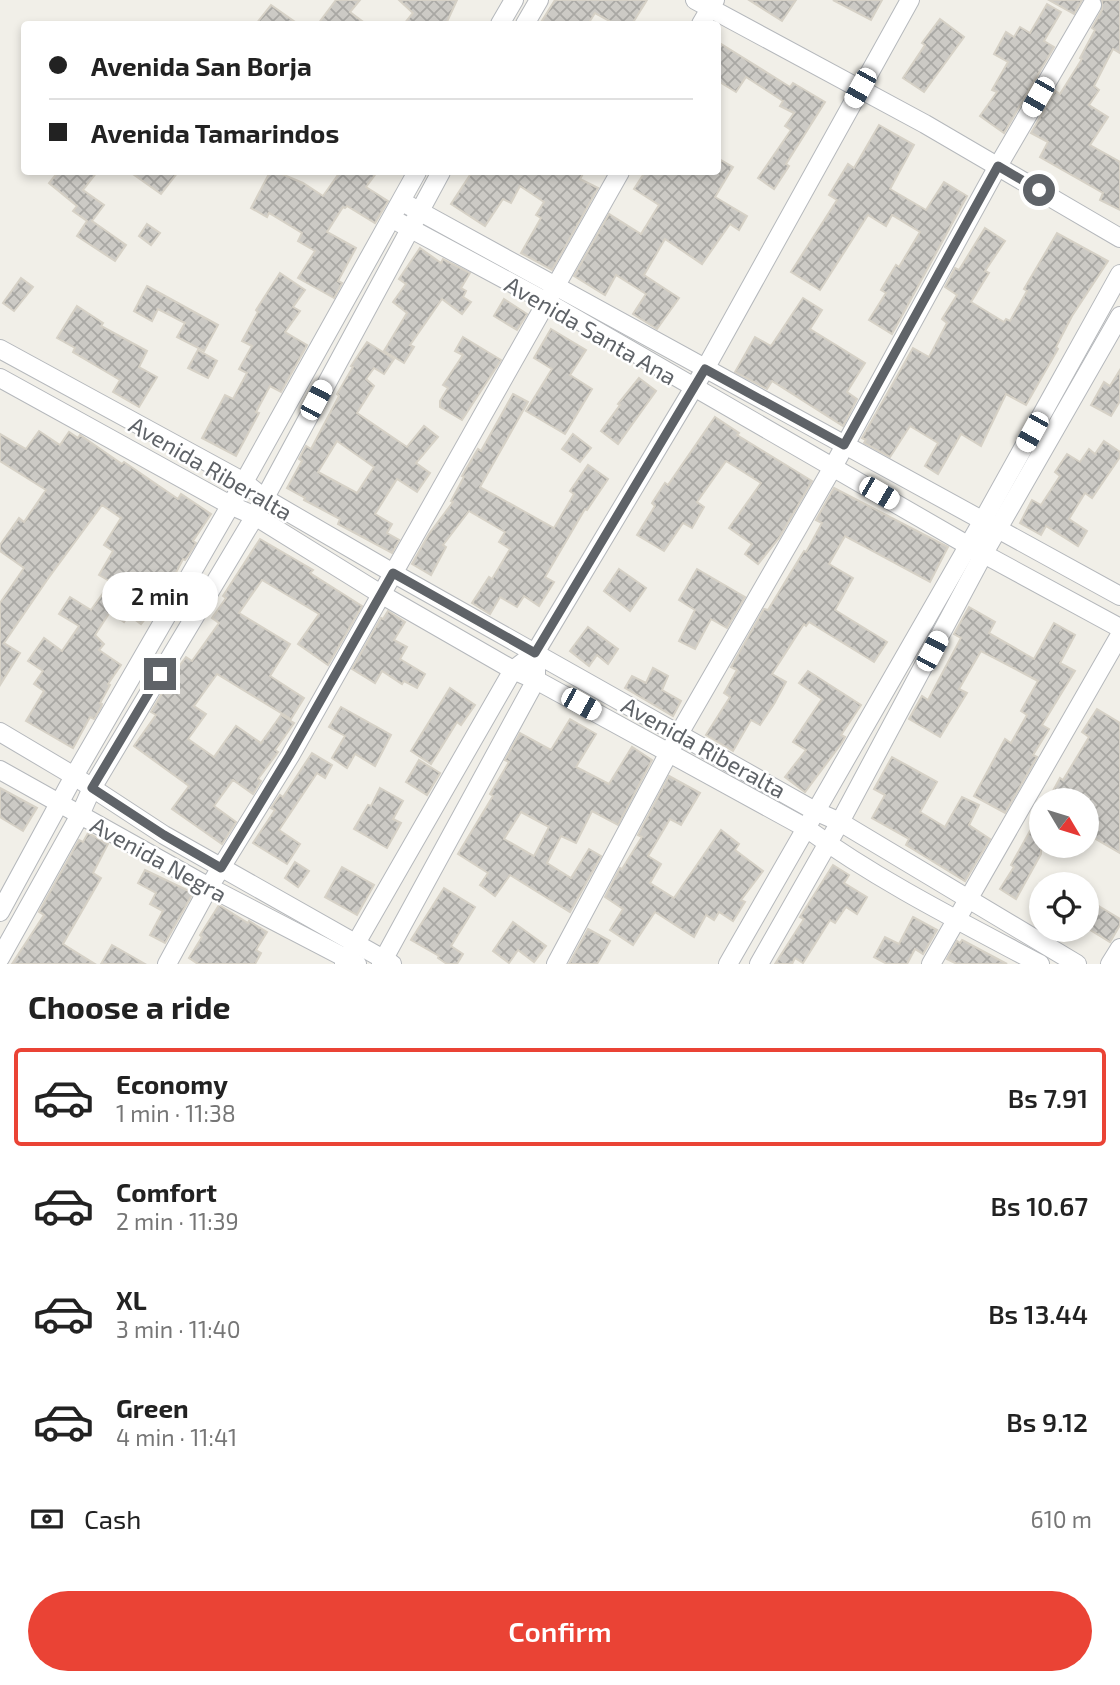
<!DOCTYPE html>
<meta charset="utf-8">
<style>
body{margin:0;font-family:"Exo 2",sans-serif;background:#f6f6f6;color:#222;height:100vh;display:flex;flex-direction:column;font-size:26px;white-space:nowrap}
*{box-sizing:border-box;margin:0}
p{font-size:23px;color:#767676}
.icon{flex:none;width:38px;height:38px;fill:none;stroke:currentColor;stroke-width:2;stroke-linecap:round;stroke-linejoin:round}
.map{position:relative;height:964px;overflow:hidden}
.sheet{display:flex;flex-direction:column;background:#fff;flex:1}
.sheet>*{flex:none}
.guide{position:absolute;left:21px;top:21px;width:700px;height:154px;border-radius:7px;box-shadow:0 4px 10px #0003;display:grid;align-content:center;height:154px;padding:0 28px;background:#fff}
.needle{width:46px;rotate:128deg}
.controls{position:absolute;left:1029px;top:788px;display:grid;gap:14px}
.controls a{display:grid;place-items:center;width:70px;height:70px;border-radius:50%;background:#fff;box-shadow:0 4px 10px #0003;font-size:35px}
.end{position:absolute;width:32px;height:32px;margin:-16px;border:9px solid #5f6368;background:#fff;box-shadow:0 0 0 4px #fff}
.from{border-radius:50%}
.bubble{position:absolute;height:49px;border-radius:24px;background:#fff;box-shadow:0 4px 10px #0003;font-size:23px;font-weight:600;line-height:49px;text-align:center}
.car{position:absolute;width:21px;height:42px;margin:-21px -10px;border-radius:9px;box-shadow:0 0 5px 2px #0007;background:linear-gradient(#fff 24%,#345 0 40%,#fff 0 76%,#345 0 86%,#fff 0)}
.guide b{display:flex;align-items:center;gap:24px;height:66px;font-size:26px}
.guide b+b{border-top:2px solid #e0e0e0}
.guide i{width:18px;height:18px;background:#222}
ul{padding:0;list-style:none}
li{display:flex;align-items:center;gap:21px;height:98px;margin:0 14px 10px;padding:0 14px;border:4px solid transparent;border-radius:7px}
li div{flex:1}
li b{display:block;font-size:26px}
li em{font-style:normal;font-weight:600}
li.on{border-color:#ea4335}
li>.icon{width:63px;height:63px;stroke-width:1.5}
h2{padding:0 28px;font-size:32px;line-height:84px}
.pay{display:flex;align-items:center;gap:18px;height:77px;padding:0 28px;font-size:26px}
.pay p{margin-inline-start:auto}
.cta{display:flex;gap:14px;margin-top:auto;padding:14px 28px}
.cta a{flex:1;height:80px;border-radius:42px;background:#ea4335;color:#fff;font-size:28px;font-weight:600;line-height:80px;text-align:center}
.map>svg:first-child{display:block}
</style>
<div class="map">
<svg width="1120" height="964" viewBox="0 0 1120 964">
<defs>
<pattern id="building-cross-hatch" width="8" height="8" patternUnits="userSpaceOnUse" patternTransform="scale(1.75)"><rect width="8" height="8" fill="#cccac5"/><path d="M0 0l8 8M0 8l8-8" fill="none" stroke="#a9a8a4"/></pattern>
</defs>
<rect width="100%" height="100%" fill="#f1efe8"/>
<g fill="url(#building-cross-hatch)" stroke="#d6d1c6" stroke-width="2" fill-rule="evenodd">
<path d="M336,0H360L350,12L366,24H318Z"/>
<path d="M399,0H457L446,24H404L413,13Z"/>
<path d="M555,0H647L632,24H615L595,13L588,24H540Z"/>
<path d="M749,0H796L782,21Z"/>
<path d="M833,0H882L871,20Z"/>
<path d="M1049,0H1082L1074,14Z"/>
<path d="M1102,0H1120V53L1113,49L1094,86L1099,90L1089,105L1108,117L1090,145L1120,162V210L1100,200L1103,193L1040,157L1048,142L1031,133L1055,91L1060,94L1082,59L1080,58L1095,30L1092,28L1102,10Z"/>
<path d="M1047,4L1061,12L1044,41L1054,47L1004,133L980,116L997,92L992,90L1008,62L994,54L1006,32L1014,37L1020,27L1030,33Z"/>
<path d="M271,5L298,24H256Z"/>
<path d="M940,19L964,37L924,92L903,78L925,45L922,43Z"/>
<path d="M718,42L790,87L793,83L825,102L786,164L789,166L774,189L758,178L791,130L785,126L794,113L780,106L783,101L746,77L736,92L718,81Z"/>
<path d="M879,125L914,145L890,189L926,210L944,182L967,196L892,334L869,320L886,293L881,290L896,265L899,267L920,232L892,215L886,226L868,215L820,290L791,272L837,200L829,195L848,164L854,168Z"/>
<path d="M721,160L733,167L715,197L747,216L739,230L730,224L702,264L665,239L644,275L679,298L657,329L633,314L646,294L616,275L605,295L574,276L609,214L641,234L659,205L634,189L645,172H718Z"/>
<path d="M58,172H97L83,190L104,205L92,221L126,245L115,261L77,236L87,221L73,211L77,206L49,183Z"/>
<path d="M130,172H178L161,194Z"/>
<path d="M270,172H277L303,183L323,196L340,172H377L366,187L388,201L375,223L347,206L345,208L343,207L327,232L356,248L338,281L342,283L334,298L298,278L315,251L298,241L302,233L269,213L267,217L251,208Z"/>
<path d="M472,172H584L580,179L598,188L552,270L521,253L541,218L536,215L544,202L520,186L511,203L503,199L485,226L451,204Z"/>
<path d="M147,224L160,233L151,245L139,236Z"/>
<path d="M985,228L1005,241L985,271L989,273L971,302L1004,322L1006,319L1010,321L1027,291L1024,289L1057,233L1108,261L1072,316L1056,347L1058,349L1026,405L1006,394L981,446L961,434L938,474L925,466L938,443L910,426L890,457L864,443L866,440L862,438L913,348L929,357L947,323L942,319L957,295L945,287L955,268L959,270Z"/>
<path d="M420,248L441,263L443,259L470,273L461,288L466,291L463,297L471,302L462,314L442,299L410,345L414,347L404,363L384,351L407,313L393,302L406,284L399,279Z"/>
<path d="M280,273L305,290L293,307L300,311L285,332L307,345L281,392L270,386L256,412L259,413L236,456L202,438L225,395L233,399L247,373L239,369L252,346L242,341L258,312L256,310Z"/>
<path d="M21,278L33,287L14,311L3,303Z"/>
<path d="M147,286L218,325L204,351L177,337L185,323L158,309L152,321L134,311Z"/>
<path d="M803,298L822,310L810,329L865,363L847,392L857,399L843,426L772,381L767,389L735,372L755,337L771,346Z"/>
<path d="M504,299L527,314L517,330L494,316Z"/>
<path d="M77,306L103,323L101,326L147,351L139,367L157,377L139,407L113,392L120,380L73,352L75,348L57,338Z"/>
<path d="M551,329L586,350L570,375L592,389L565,434L526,411L552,369L534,358Z"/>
<path d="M463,337L501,360L462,420L440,407V401L448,388L443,385L463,355L455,351Z"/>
<path d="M367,342L394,359L384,374L374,368L366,379L374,386L357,413L407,447L424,426L438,437L416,463L430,473L417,492L397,479L375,514L392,524L387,533L399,540L392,553L338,524L340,519L304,500L305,498L287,488L302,461L299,459L306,446L311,449L339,396L337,394L353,367L351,366ZM337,441L374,467L357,493L318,472Z"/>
<path d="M198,350L217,361L208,378L188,368Z"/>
<path d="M1120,370V401L1111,416L1091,405L1104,382L1110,386Z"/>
<path d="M639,378L656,391L618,444L601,431L620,405L618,404Z"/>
<path d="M513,394L528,402L480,487L554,528L574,494L570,491L588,465L608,479L587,510L585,509L545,577L554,582L539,606L524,596L517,607L500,597L490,614L472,603L489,577L492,579L510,549L499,542L505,532L469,511L443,545L446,547L431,575L412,564L429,534L453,502L451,501L464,477L462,476L478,449L481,451Z"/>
<path d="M715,417L739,433L737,435L812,481L779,538L758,564L745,554L752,544L729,528L761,483L726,461L697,502L704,507L692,528L683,523L664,551L637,535L655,506L652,503L665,483L668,485Z"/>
<path d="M39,431L60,445L69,432L78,438L80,435L122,464L124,462L178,499L181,494L211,514L193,541L196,543L188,556L185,560L183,559L170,584L165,581L151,606L154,608L141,624L129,615L124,622L110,612L95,635L104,644L99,650L121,665L108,684L110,685L100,703L102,704L101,707L94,719L90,717L73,748L26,721L44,691L34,684L43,671L28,661L44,638L62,651L79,626L59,614L70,597L91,610L111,582L99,575L113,551L104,545L121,518L102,505L47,580L4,643L20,653L0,685V603L24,568L0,551V545L19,518L24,522L46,490L0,461V434L26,449Z"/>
<path d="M573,434L591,448L580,462L562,449Z"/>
<path d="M1104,441L1120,452V457L1092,498L1085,493L1069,519L1087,531L1078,546L1046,526L1041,535L1020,523L1032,500L1041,505L1060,476L1055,472L1067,454L1080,462L1089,449L1095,454Z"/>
<path d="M834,488L948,547L930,582L845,536L829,564L853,578L835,610L887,642L874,662L809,622L806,626L804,624L772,674L786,682L774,704L760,725L751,720L733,751L706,735L730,697L724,693L737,670L731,667L764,609L768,610L804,551L806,552L822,523L816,520Z"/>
<path d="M260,539L313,570L310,573L362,606L328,665L298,644L319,614L262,580L239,613L290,644L270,676L304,698L291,719L217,674L194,706L206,714L188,739L214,757L236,726L261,743L281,715L294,723L275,750L278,752L258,779L261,781L253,794L233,780L214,806L236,822L222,844L172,809L189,786L134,746L156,715L151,712L174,673L186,657L192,661L219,623L212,618L226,598L223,596Z"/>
<path d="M619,569L646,588L630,611L604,591Z"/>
<path d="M697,569L745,597L727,628L711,619L695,649L679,641L695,610L679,600Z"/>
<path d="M969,607L995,622L989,633L1034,659L1054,623L1075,635L1060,663L1075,671L1042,725L1049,729L1033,755L1037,757L1005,813L974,796L1005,739L1011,743L1027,715L1021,711L1038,681L981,651L959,689L967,693L940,737L909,719L922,696L928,700L961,638L954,634Z"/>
<path d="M388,611L405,622L394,640L407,647L400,659L425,674L417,688L404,681L402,684L382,671L375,683L352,669L381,618L383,619Z"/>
<path d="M588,627L618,649L608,664L597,655L589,666L570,651Z"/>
<path d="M653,668L668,676L662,690L681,701L673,716L625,688L632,676L646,683Z"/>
<path d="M808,671L861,705L841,735L845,737L841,744L805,792L785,777L806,750L793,742L822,699L799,683Z"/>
<path d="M450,688L475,705L461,725L457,722L431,764L411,751Z"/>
<path d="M341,707L391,735L375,766L355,754L347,768L332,758L345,736L329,727Z"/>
<path d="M1097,709L1120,723V853L1087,834V800H1048L1060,778L1063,780L1089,737L1082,732Z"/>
<path d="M570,719L596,734L576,767L609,784L632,747L652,760L618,825L592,811L576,843L561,836L547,863L571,878L589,849L601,856L570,912L510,875L495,896L480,885L488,873L458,854L493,796L490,794L509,762L505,760L520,733L551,750ZM521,812L549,827L534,856L504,839Z"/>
<path d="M312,753L332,765L325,778L317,773L279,830L300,844L287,864L253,843L275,810L271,808L280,795L283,797Z"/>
<path d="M892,757L937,782L920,812L945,827L962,797L979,805L969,825L990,839L965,881L906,845L909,839L872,818L885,795L874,789Z"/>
<path d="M419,760L440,773L427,795L406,782Z"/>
<path d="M669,776L700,793L681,825L670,819L648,856L661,864L650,883L674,898L721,830L739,844L735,850L763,871L741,900L745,902L733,921L719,912L714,920L706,915L694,937L655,912L633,945L610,930L623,909L605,897L620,868L622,869L642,837L638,835Z"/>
<path d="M0,788L37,808L23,831L0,817Z"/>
<path d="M380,788L403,801L393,819L401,823L387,848L354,829L368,805L371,806Z"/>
<path d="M1041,811V854L1016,899L1000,889L1014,867L1011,865Z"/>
<path d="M88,833L108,844L93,873L101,878L63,944L95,964H12L44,915L39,912L79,840L83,842Z"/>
<path d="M295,862L309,871L298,887L285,878Z"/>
<path d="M833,865L849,875L844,883L867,897L857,914L846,907L835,923L830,920L803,963L795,958L792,964H775L804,919L800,917Z"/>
<path d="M342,867L374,885L357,915L325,897Z"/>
<path d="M145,870L193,893L165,943L150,935L163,911L150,904L156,893L138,883Z"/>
<path d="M444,888L475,907L451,946L463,954L457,964H447L438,958L439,956L411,940Z"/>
<path d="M1087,899L1120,919V925L1110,942L1087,928Z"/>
<path d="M219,905L248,923L249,921L267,932L256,950L261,953L255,964H198L189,958L202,937L200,935Z"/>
<path d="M913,917L937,930L923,954L915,949L907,964H887L874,957L885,937L899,944Z"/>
<path d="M513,922L546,946L534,962L518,950L509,963L493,951Z"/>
<path d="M588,929L610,941L597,964H569Z"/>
<path d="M962,940L1007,964H957L947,959L957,941L960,943Z"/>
<path d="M112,945L145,964H101Z"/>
</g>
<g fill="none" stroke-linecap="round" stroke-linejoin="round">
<g stroke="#b5b8bc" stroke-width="20">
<g id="minor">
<path d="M695,0L925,124L1120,238"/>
<path d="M500,24L514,0"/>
<path d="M525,24L539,0"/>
<path d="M701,24L715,0"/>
<path d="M408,205L1120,596"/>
<path d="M400,223L547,302L969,546L1120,628"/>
<path d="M0,349L244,482L264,498L393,573L815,811L840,822L1077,964"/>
<path d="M0,378L230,505L255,516L379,593L513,670L536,680L806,828C879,881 961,922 1040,964"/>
<path d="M0,732L74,776L164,835L392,964"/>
<path d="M0,770L209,887L357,964"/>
<path d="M0,912L74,776L244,482L417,172"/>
<path d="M0,958L80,815L92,788L255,516L441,172"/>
<path d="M167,964L209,887L290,756L620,172"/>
<path d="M344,964L513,670L535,653L705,369L910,0"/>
<path d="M381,964L536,680V668"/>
<path d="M556,964L680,732L833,467L998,166L1092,5"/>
<path d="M728,964L982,522L1120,274"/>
<path d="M759,964L840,822L984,553L1120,316"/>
<path d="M931,964L1120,635"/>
<path d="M1110,964L1120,948"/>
</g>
</g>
<use href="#minor" stroke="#fff" stroke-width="18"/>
</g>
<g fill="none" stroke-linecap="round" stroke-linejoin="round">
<path stroke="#5f6368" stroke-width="9" d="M160,674L92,788L164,835L221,868L289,756L393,573L535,653L705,369L844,445L998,166L1039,190"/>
</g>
<g text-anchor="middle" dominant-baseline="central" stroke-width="5" stroke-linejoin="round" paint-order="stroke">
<g font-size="23" fill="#5f6368" stroke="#fff">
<text transform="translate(591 330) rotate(30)">Avenida Santa Ana</text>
<text transform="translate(211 468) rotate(30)">Avenida Riberalta</text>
<text transform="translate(704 747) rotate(29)">Avenida Riberalta</text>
<text transform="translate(159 859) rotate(29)">Avenida Negra</text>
</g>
</g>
</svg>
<div class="controls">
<a><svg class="needle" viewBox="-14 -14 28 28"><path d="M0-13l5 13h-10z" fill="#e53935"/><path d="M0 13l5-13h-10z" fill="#767676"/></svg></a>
<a><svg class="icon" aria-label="locate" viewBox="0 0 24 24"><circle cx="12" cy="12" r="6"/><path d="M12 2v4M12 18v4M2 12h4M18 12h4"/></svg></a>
</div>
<i class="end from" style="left:1039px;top:190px"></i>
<i class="end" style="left:160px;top:674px"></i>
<div class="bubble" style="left:102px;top:572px;width:116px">2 min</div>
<i class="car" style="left:860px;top:88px;rotate:209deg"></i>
<i class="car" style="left:1038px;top:97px;rotate:210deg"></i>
<i class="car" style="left:316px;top:400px;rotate:28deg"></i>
<i class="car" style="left:1032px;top:432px;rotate:209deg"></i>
<i class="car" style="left:879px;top:493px;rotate:120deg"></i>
<i class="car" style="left:932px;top:651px;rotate:28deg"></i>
<i class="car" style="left:581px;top:704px;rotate:119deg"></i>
<div class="guide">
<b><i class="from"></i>Avenida San Borja</b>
<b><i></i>Avenida Tamarindos</b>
</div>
</div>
<section class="sheet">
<h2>Choose a ride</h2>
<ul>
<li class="on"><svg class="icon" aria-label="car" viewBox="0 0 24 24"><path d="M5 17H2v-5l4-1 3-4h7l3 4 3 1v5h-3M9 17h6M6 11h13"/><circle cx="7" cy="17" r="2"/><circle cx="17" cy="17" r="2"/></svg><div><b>Economy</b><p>1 min · 11:38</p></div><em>Bs 7.91</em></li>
<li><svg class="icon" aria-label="car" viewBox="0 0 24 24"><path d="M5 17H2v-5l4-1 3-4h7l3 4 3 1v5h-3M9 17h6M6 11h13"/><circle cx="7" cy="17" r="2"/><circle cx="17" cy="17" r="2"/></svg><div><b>Comfort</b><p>2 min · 11:39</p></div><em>Bs 10.67</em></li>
<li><svg class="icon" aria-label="car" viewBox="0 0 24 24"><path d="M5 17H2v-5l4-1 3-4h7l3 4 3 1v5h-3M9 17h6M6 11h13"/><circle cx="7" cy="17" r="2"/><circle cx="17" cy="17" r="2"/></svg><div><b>XL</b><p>3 min · 11:40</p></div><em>Bs 13.44</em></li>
<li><svg class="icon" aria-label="car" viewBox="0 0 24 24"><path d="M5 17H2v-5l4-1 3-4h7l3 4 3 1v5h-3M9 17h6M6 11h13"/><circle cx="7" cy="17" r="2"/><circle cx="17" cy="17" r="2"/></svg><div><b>Green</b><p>4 min · 11:41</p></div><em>Bs 9.12</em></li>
</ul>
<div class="pay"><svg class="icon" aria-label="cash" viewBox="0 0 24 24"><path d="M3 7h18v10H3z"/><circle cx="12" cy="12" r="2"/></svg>Cash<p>610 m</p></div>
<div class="cta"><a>Confirm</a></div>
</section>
